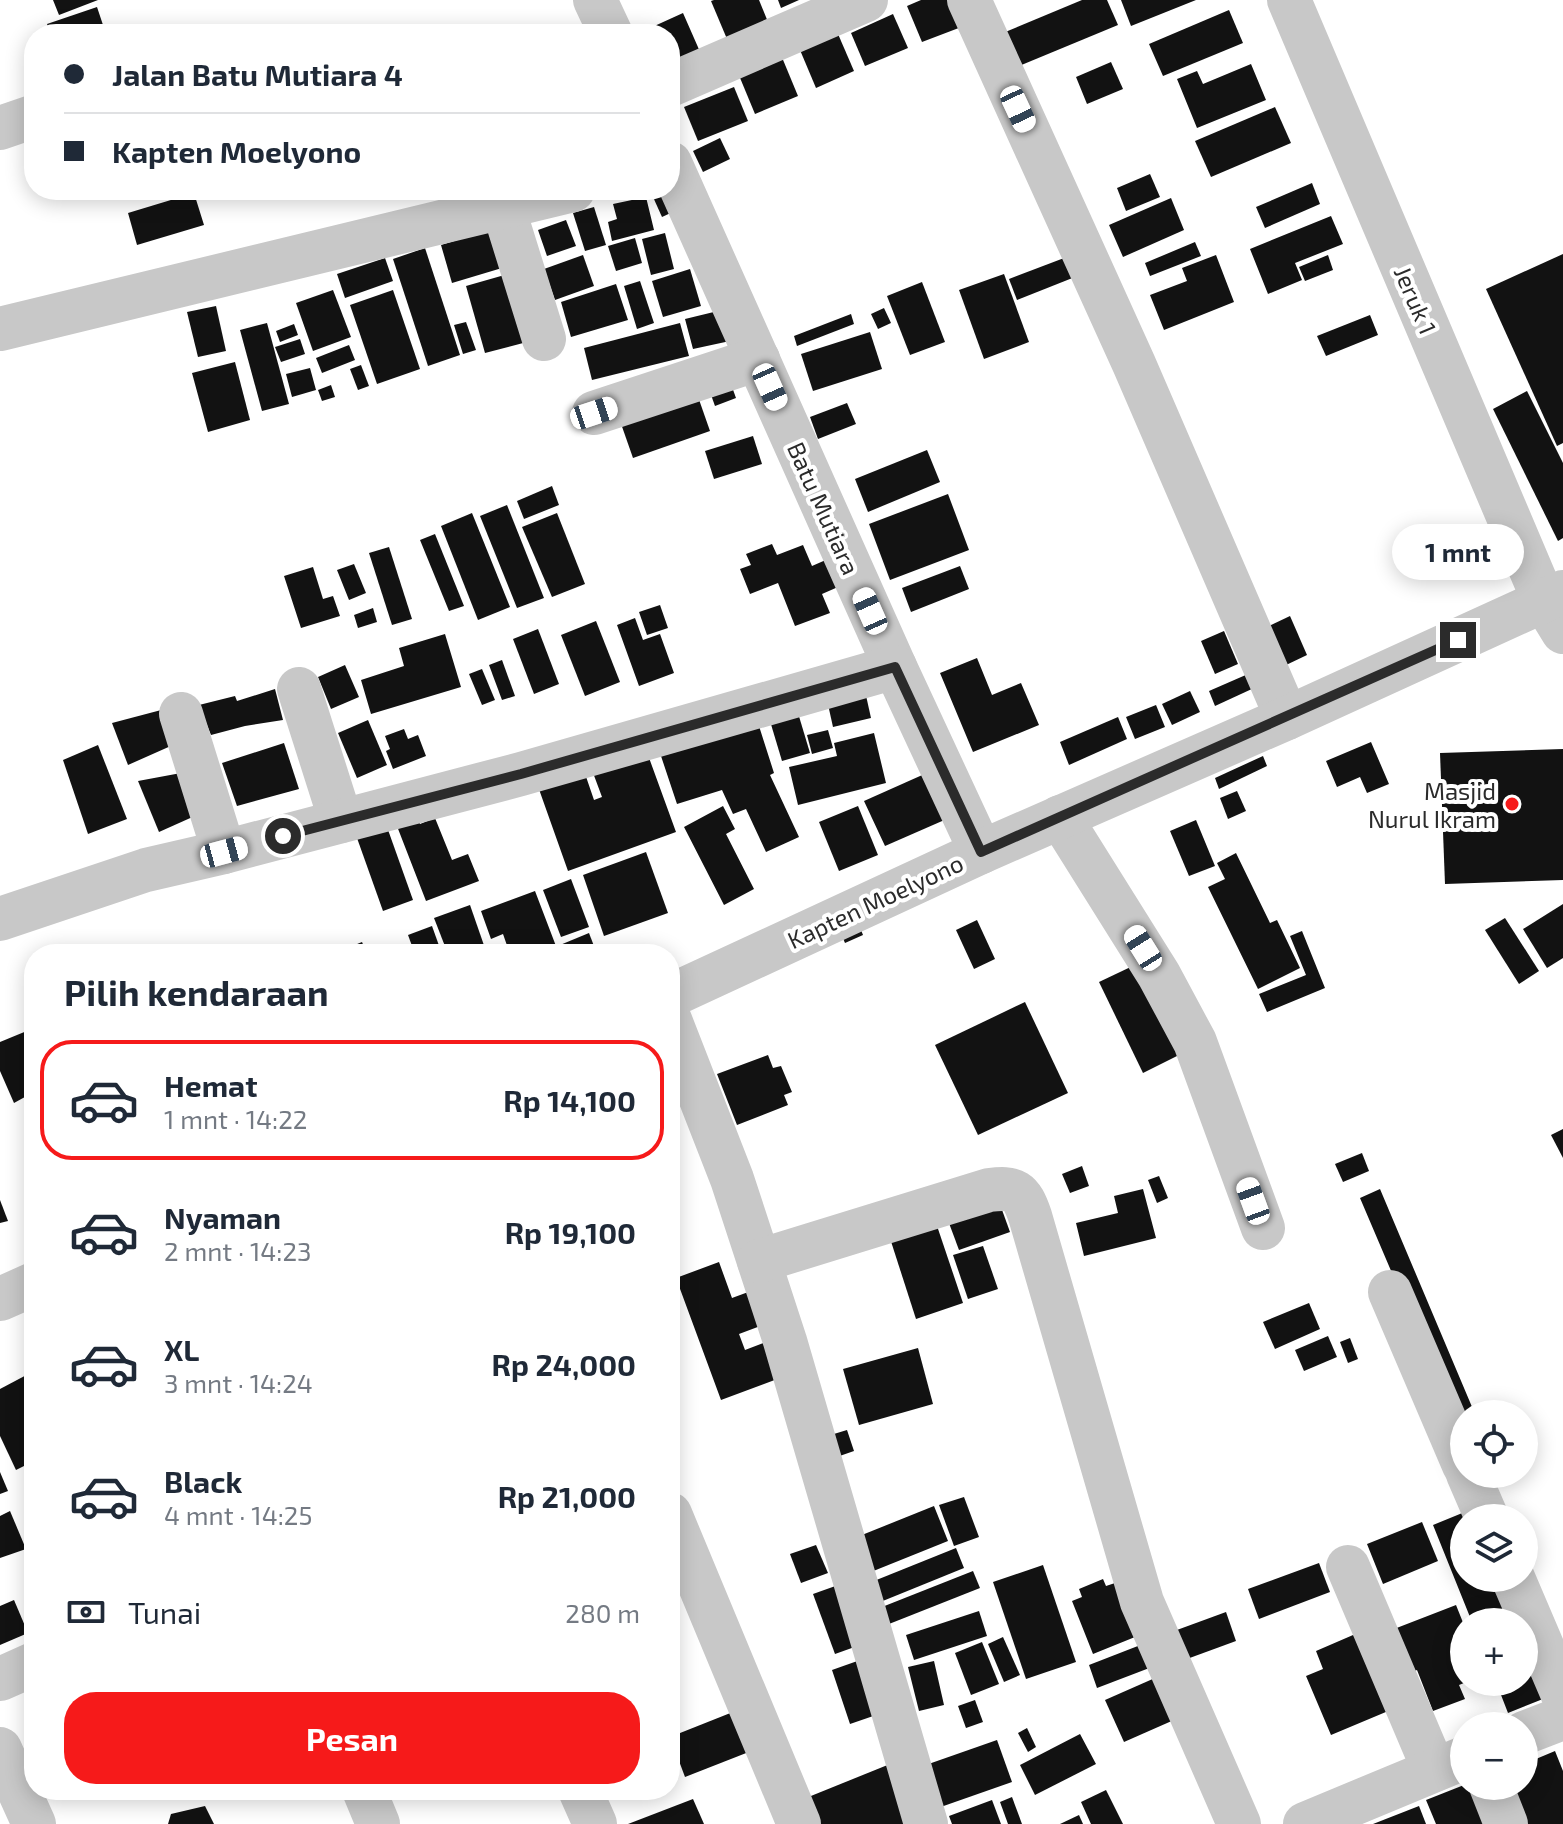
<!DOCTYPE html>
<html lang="id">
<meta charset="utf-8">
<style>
body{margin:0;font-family:"Exo 2",sans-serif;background:#f6f6f7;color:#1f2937;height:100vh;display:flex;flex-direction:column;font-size:30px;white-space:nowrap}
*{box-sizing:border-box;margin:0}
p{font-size:26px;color:#747a83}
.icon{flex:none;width:44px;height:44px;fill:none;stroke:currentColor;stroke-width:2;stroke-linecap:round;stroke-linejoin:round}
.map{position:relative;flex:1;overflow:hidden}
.side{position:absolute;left:24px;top:944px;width:656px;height:856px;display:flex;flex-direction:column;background:#fff;border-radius:32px;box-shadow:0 4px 20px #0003}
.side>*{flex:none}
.banner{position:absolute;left:24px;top:24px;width:656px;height:176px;border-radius:32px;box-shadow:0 4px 20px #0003;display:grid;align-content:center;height:176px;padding:0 40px;background:#fff}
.tools{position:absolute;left:1450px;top:1400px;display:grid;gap:16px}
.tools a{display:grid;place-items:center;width:88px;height:88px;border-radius:50%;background:#fff;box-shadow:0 4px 20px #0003;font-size:40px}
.end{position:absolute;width:36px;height:36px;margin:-18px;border:10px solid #2b2b2b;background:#fff;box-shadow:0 0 0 4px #fff}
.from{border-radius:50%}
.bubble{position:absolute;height:56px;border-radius:28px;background:#fff;box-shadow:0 4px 20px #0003;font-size:26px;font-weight:700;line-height:56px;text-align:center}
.car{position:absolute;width:24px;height:48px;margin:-24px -12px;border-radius:10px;box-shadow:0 0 6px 2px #0007;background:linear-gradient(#fff 24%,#345 0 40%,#fff 0 76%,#345 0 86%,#fff 0)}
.banner b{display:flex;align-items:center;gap:28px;height:76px;font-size:30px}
.banner b+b{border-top:2px solid #e0e1e3}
.banner i{width:20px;height:20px;background:#1f2937}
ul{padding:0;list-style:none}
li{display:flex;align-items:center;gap:24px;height:120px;margin:0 16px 12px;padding:0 24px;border:4px solid transparent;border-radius:32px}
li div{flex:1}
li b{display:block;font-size:30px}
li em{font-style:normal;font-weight:700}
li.on{border-color:#f61a1a}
li>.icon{width:72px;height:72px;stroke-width:1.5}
h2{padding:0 40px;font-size:36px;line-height:96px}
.pay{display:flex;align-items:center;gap:20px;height:88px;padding:0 40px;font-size:30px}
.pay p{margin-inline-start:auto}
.button{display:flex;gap:16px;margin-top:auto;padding:16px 40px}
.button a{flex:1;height:92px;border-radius:32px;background:#f61a1a;color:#fff;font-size:32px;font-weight:700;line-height:92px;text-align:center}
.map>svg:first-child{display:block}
</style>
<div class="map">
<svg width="1563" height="1824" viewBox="0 0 1563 1824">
<rect width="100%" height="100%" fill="#fff"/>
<g fill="#121212">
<path d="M53,0H98L59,15Z"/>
<path d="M714,0H759L768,22L727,39L711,1Z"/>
<path d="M778,0H799L781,8Z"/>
<path d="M921,0H953L964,26L922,42L907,6Z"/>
<path d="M1082,0H1107L1118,25L1012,69L998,35Z"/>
<path d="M1121,0H1196L1131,26Z"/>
<path d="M97,7L106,34H51L47,24Z"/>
<path d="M1229,10L1243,43L1163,76L1149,44Z"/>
<path d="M683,13L701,54L670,67V34H652L650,28Z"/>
<path d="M893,14L908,48L865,66L851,33Z"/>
<path d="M838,34L854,71L816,88L800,50Z"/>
<path d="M781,55L798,96L755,114L738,73Z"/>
<path d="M1111,62L1123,89L1087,104L1076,77Z"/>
<path d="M1251,64L1266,100L1197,128L1177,79L1197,71L1203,84Z"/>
<path d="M734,87L748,121L698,141L684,107Z"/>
<path d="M1275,107L1291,143L1211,177L1195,141Z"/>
<path d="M720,138L730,159L703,172L693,151Z"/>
<path d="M1150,174L1160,197L1126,211L1117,188Z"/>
<path d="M1312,183L1320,204L1265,228L1256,207Z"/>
<path d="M667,191L675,211L662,217L653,197Z"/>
<path d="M194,193L204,225L137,245L128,213Z"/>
<path d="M646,197L654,230L612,241L608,222L617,219L613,204Z"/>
<path d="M1171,198L1184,230L1123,257L1109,225Z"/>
<path d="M594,207L606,245L585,251L573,213Z"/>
<path d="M1331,216L1343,244L1295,263L1302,280L1268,294L1250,249Z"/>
<path d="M566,220L576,246L547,256L538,230Z"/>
<path d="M491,230L502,268L452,283L441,245Z"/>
<path d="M665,233L674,269L651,275L642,239Z"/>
<path d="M635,238L642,263L616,271L608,246Z"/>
<path d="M1195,242L1201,256L1150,276L1145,263Z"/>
<path d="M425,248L460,355L428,366L393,259Z"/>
<path d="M1563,254V443L1557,446L1486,289Z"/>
<path d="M583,255L594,286L555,300L544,269Z"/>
<path d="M1072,255L1080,275L1017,300L1009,279Z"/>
<path d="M1216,255L1234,302L1164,330L1150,295L1187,281L1182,268Z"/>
<path d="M1328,255L1333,270L1305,281L1299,267Z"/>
<path d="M385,258L393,281L345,298L337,274Z"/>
<path d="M690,269L701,306L663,317L652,281Z"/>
<path d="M508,274L527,342L485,353L466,286Z"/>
<path d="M1004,274L1029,342L984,359L959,290Z"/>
<path d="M640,281L654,323L637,329L624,286Z"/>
<path d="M922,282L945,342L910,355L887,296Z"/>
<path d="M616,284L628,320L571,337L561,302Z"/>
<path d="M333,290L351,337L313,351L296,303Z"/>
<path d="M393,290L420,369L377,384L350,305Z"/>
<path d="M216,306L226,351L198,357L187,312Z"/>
<path d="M884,308L891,323L878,329L871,314Z"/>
<path d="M722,310L730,341L693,349L685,319Z"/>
<path d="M851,314L854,324L797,346L794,336Z"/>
<path d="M1370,315L1378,335L1326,356L1317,336Z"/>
<path d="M466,322L476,350L463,354L454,325Z"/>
<path d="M267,323L289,404L262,411L240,330Z"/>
<path d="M680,323L689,356L592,380L584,348Z"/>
<path d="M294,324L298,335L280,342L276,331Z"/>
<path d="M870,332L882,369L813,391L801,354Z"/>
<path d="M300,339L305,354L281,362L275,347Z"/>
<path d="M349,345L355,360L322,373L316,358Z"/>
<path d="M235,362L250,420L208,432L192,373Z"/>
<path d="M361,365L369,386L358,390L350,369Z"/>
<path d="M310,368L316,390L292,397L286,374Z"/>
<path d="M727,373L736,398L715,406L706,381Z"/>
<path d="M331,385L335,397L322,401L318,390Z"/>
<path d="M696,391L710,431L633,458L619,418Z"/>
<path d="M1527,391L1563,463V538L1558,541L1493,409Z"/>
<path d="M847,403L856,424L818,439L810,417Z"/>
<path d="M753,436L762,464L714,479L705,451Z"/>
<path d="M927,450L940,482L868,512L855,479Z"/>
<path d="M552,486L559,505L524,519L517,501Z"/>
<path d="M948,494L969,550L890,580L869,524Z"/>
<path d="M507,505L544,598L517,608L480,516Z"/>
<path d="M472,513L510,607L478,620L441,526Z"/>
<path d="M557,513L585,584L552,597L522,527Z"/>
<path d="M435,534L464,606L449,611L420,540Z"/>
<path d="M772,544L777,555L803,545L812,566L828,559L838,587L822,594L830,613L795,626L778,583L750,594L740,569L751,565L746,554Z"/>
<path d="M389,547L412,619L392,625L369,553Z"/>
<path d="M354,564L366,593L349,600L337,570Z"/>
<path d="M960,566L969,589L911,612L902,588Z"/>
<path d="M313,567L323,599L333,596L340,616L301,628L284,576Z"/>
<path d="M660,605L668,628L647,635L639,612Z"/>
<path d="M373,608L377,622L358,628L354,615Z"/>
<path d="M1290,616L1307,655L1284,666L1267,627Z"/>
<path d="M635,618L643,640L660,634L674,673L639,686L617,625Z"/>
<path d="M596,621L620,682L585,696L561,635Z"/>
<path d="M538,629L559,684L534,694L513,639Z"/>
<path d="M1224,631L1238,664L1215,674L1201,641Z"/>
<path d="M445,634L461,687L371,714L361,680L404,666L399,648Z"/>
<path d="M977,658L992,695L1021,683L1039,725L973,752L940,673Z"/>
<path d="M502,660L515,696L502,700L489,665Z"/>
<path d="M345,665L359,697L331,709L318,677Z"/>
<path d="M482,669L495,700L482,705L469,674Z"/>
<path d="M1248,674L1254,688L1215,706L1209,691Z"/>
<path d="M863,682L871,718L833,727L827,700Z"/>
<path d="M275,689L283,720L245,726L211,735L199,705L235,696L237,701Z"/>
<path d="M1190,691L1200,712L1172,725L1162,704Z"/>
<path d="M1156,705L1165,727L1135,739L1126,717Z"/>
<path d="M165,709L173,745L128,765L112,723Z"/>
<path d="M798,713L810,753L782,761L770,721Z"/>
<path d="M1118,717L1127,739L1069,765L1060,742Z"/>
<path d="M368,720L387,765L357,778L338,733Z"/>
<path d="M759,726L774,773L770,775L799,837L766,852L746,809L733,814L722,790L677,804L661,756Z"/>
<path d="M404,729L408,739L418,735L426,756L393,769L386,751L390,749L385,736Z"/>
<path d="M828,730L833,748L812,754L807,735Z"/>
<path d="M874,733L886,783L798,805L789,767L837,756L834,743Z"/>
<path d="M1371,742L1389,784L1367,793L1360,777L1337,787L1326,761Z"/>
<path d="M284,743L299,789L237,806L222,763Z"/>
<path d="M644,744L676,832L568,871L535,778L581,762L594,800L602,797L589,762Z"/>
<path d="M98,745L127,819L88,834L63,760Z"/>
<path d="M1563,749V880L1445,884L1440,753Z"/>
<path d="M1263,756L1267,766L1219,789L1215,778Z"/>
<path d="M929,772L949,818L885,846L864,801Z"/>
<path d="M181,773L197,815L159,832L138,781Z"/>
<path d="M1237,791L1246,811L1228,819L1220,798Z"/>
<path d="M723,806L735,829L726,834L754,889L724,905L684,827Z"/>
<path d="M858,806L878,855L839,871L819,822Z"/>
<path d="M416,813L420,824L435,818L452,860L468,854L479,881L426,901L395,821Z"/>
<path d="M1196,820L1215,866L1189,876L1170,831Z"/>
<path d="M387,827L413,900L383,911L357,838Z"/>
<path d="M646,852L668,913L604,936L583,875Z"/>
<path d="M1236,853L1270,923L1277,920L1300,968L1258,989L1208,887L1225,879L1217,863Z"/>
<path d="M571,879L589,927L561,937L543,890Z"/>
<path d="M535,891L559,954H510L503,934L491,939L481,911Z"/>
<path d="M1563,904V958L1547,968L1523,929Z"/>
<path d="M470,905L487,954H448L434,918Z"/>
<path d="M1505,918L1539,971L1519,984L1485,930Z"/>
<path d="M977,920L995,959L974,969L956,930Z"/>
<path d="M859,925L863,935L845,943L841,934Z"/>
<path d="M432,926L442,954H415L408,935Z"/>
<path d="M1302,931L1325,988L1267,1012L1259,994L1306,975L1290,936Z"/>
<path d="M589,933L597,954H563L560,945Z"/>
<path d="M362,942L367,954H333Z"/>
<path d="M1139,963L1183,1053L1143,1073L1099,982Z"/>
<path d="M1025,1002L1068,1093L978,1135L935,1045Z"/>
<path d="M34,1028V1092L14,1103L0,1071V1042Z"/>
<path d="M768,1055L773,1068L781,1066L792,1092L784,1095L788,1105L737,1125L717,1074Z"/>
<path d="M1563,1129V1158L1551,1135Z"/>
<path d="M1362,1153L1369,1171L1343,1182L1335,1164Z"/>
<path d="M1082,1166L1089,1186L1070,1193L1062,1174Z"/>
<path d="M1159,1176L1168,1198L1157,1203L1148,1180Z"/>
<path d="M1143,1189L1156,1238L1084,1256L1076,1223L1118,1213L1114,1196Z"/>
<path d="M1380,1189L1475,1414H1464V1442L1360,1198Z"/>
<path d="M997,1196L1010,1232L959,1250L946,1215Z"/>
<path d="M0,1200L8,1221L0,1223Z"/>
<path d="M933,1214L963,1303L916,1319L887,1229Z"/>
<path d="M983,1246L998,1289L968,1299L953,1255Z"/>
<path d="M719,1262L732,1298L751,1291L763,1325L739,1334L745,1350L766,1342L780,1378L721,1400L676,1278Z"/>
<path d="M1309,1303L1320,1329L1275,1349L1263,1322Z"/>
<path d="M1328,1336L1337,1357L1304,1371L1295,1350Z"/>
<path d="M1350,1338L1358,1359L1348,1363L1340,1342Z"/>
<path d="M918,1348L933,1404L859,1425L843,1369Z"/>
<path d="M34,1371V1461L16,1470L0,1436V1389Z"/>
<path d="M847,1430L854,1451L831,1459L824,1437Z"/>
<path d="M0,1472L8,1491L0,1494Z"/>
<path d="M964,1497L979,1537L954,1546L939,1505Z"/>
<path d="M934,1506L948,1541L861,1576L847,1541Z"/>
<path d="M1477,1507L1464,1518V1578H1506L1524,1622H1472L1433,1525Z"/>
<path d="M10,1511L26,1549L0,1558V1516Z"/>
<path d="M1422,1522L1438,1561L1383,1584L1367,1544Z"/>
<path d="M816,1545L828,1573L801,1583L790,1554Z"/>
<path d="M956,1548L964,1568L868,1607L859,1587Z"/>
<path d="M1319,1563L1330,1592L1259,1619L1248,1589Z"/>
<path d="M1043,1565L1076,1662L1026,1679L993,1582Z"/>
<path d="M973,1571L980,1588L889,1624L882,1607Z"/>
<path d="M1103,1579L1106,1586L1127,1579L1135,1637L1093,1654L1072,1601L1082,1597L1079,1589Z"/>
<path d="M841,1584L863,1644L835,1654L813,1594Z"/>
<path d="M14,1600L28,1633L0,1645V1606Z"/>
<path d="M1456,1605L1464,1625V1632L1453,1636L1460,1655L1464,1654V1683L1459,1685L1465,1699L1433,1711L1417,1670L1400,1677L1394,1629Z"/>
<path d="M979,1611L987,1636L914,1660L906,1635Z"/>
<path d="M1226,1612L1236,1641L1176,1663L1166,1634Z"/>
<path d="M1524,1623L1553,1695L1508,1713L1496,1682H1524Z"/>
<path d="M1360,1632L1393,1709L1331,1735L1306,1676L1323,1669L1316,1651Z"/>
<path d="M1003,1637L1020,1675L1004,1682L988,1644Z"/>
<path d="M982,1642L999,1684L971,1695L955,1653Z"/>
<path d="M1143,1644L1152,1667L1097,1688L1089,1665Z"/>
<path d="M863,1659L882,1713L850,1724L832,1670Z"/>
<path d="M934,1661L944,1705L919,1711L908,1667Z"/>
<path d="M1164,1674L1183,1716L1124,1742L1105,1700Z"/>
<path d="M975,1700L983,1722L966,1728L958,1706Z"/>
<path d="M743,1708L759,1748L685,1777L670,1737Z"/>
<path d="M1027,1728L1036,1747L1028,1752L1018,1733Z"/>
<path d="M1080,1734L1096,1764L1035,1795L1020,1765Z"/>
<path d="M997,1740L1012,1782L935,1809L920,1767Z"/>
<path d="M1555,1751L1563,1771V1824H1513L1498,1786H1524V1764Z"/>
<path d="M890,1764L915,1824H811L801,1800Z"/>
<path d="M1464,1785L1481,1786L1496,1824H1436L1426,1800Z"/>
<path d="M1106,1790L1123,1824H1091L1081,1802Z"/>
<path d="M1012,1797L1022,1824H1008L1000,1802Z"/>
<path d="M693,1799L704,1824H628Z"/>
<path d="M992,1800L1001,1824H952L949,1816Z"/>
<path d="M205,1806L214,1824H168L171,1814Z"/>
<path d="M1419,1806L1426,1824H1373Z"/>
<path d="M1079,1815L1083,1824H1060Z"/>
</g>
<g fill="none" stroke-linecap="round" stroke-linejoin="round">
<g stroke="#c8c8c8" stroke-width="44">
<path d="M595,0L611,34"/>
<path d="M969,0L1134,364L1287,718"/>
<path d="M1289,0L1544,601L1563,632"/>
<path d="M670,85L866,0"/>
<path d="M0,128L32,117"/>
<path d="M670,163L895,667L981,852"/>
<path d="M503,207L544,339"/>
<path d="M0,329L573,190"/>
<path d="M594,413L758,359"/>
<path d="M299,689L341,821"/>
<path d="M181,714L224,852"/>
<path d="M1060,817L1159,975L1195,1042L1263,1228"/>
<path d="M0,919L146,870L224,852L521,774L895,667"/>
<path d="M670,996L981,852L1287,718L1563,592"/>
<path d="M670,1020L732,1179L785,1341L926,1824"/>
<path d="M759,1261L989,1190C1015,1187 1021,1190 1030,1216L1142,1602L1239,1824"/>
<path d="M1390,1292L1464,1465"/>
<path d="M0,1299L34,1284"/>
<path d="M1468,1474L1487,1518"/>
<path d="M670,1514L799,1824"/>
<path d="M1348,1567L1434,1770"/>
<path d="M1513,1578L1563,1695"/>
<path d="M0,1679L34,1664"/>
<path d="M1524,1733L1563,1718"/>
<path d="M0,1749L34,1824"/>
<path d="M1491,1786L1506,1824"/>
<path d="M364,1790L378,1824"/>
<path d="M580,1790L595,1824"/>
<path d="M1305,1824L1464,1758"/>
</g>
</g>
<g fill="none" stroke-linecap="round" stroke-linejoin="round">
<path stroke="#2b2b2b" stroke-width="10" d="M283,836L521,774L895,667L981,852L1458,640"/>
</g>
<circle fill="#f61a1a" stroke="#fff" stroke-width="3" cx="1512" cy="804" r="8"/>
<g text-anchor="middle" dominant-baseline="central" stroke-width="8" stroke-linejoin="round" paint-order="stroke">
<g font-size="24" fill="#2b2b2b" stroke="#fff">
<text transform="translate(1416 300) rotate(67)">Jeruk 1</text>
<text transform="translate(824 508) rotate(66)">Batu Mutiara</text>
<text transform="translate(875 901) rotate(-25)">Kapten Moelyono</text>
</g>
<g font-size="24" fill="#2b2b2b" stroke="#fff" text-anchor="end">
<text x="1496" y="790">Masjid<tspan x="1496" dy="28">Nurul Ikram</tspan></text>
</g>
</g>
</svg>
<div class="tools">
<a><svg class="icon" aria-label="locate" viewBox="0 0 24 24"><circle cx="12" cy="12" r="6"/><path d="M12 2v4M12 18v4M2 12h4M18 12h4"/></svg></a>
<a><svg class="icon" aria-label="layers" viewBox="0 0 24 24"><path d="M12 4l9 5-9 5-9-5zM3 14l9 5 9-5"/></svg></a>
<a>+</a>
<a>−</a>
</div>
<i class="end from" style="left:283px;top:836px"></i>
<i class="end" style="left:1458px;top:640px"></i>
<div class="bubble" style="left:1392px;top:524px;width:132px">1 mnt</div>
<i class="car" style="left:1018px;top:109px;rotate:155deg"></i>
<i class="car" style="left:770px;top:387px;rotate:156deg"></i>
<i class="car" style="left:594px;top:413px;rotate:72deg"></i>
<i class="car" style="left:870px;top:611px;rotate:336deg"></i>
<i class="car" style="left:224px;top:852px;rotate:75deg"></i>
<i class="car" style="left:1143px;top:948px;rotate:328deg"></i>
<i class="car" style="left:1253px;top:1201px;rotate:340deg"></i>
<div class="banner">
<b><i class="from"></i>Jalan Batu Mutiara 4</b>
<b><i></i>Kapten Moelyono</b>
</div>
<section class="side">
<h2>Pilih kendaraan</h2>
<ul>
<li class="on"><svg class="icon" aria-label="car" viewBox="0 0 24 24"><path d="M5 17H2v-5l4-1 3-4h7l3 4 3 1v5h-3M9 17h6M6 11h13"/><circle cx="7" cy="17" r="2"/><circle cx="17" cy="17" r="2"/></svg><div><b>Hemat</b><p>1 mnt · 14:22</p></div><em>Rp 14,100</em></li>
<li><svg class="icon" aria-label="car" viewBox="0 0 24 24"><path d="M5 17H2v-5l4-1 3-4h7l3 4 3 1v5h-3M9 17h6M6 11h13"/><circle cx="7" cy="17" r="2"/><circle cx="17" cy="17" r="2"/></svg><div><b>Nyaman</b><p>2 mnt · 14:23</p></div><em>Rp 19,100</em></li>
<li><svg class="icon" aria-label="car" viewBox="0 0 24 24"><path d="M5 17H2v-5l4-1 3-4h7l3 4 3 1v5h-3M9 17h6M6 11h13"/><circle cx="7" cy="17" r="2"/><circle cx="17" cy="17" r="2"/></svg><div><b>XL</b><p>3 mnt · 14:24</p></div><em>Rp 24,000</em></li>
<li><svg class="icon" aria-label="car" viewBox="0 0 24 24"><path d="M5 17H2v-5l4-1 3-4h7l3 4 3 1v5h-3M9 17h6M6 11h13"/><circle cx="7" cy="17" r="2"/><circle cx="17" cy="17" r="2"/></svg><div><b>Black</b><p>4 mnt · 14:25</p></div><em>Rp 21,000</em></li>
</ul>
<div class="pay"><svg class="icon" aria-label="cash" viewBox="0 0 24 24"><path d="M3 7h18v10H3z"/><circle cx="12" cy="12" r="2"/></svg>Tunai<p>280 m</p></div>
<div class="button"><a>Pesan</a></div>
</section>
</div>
